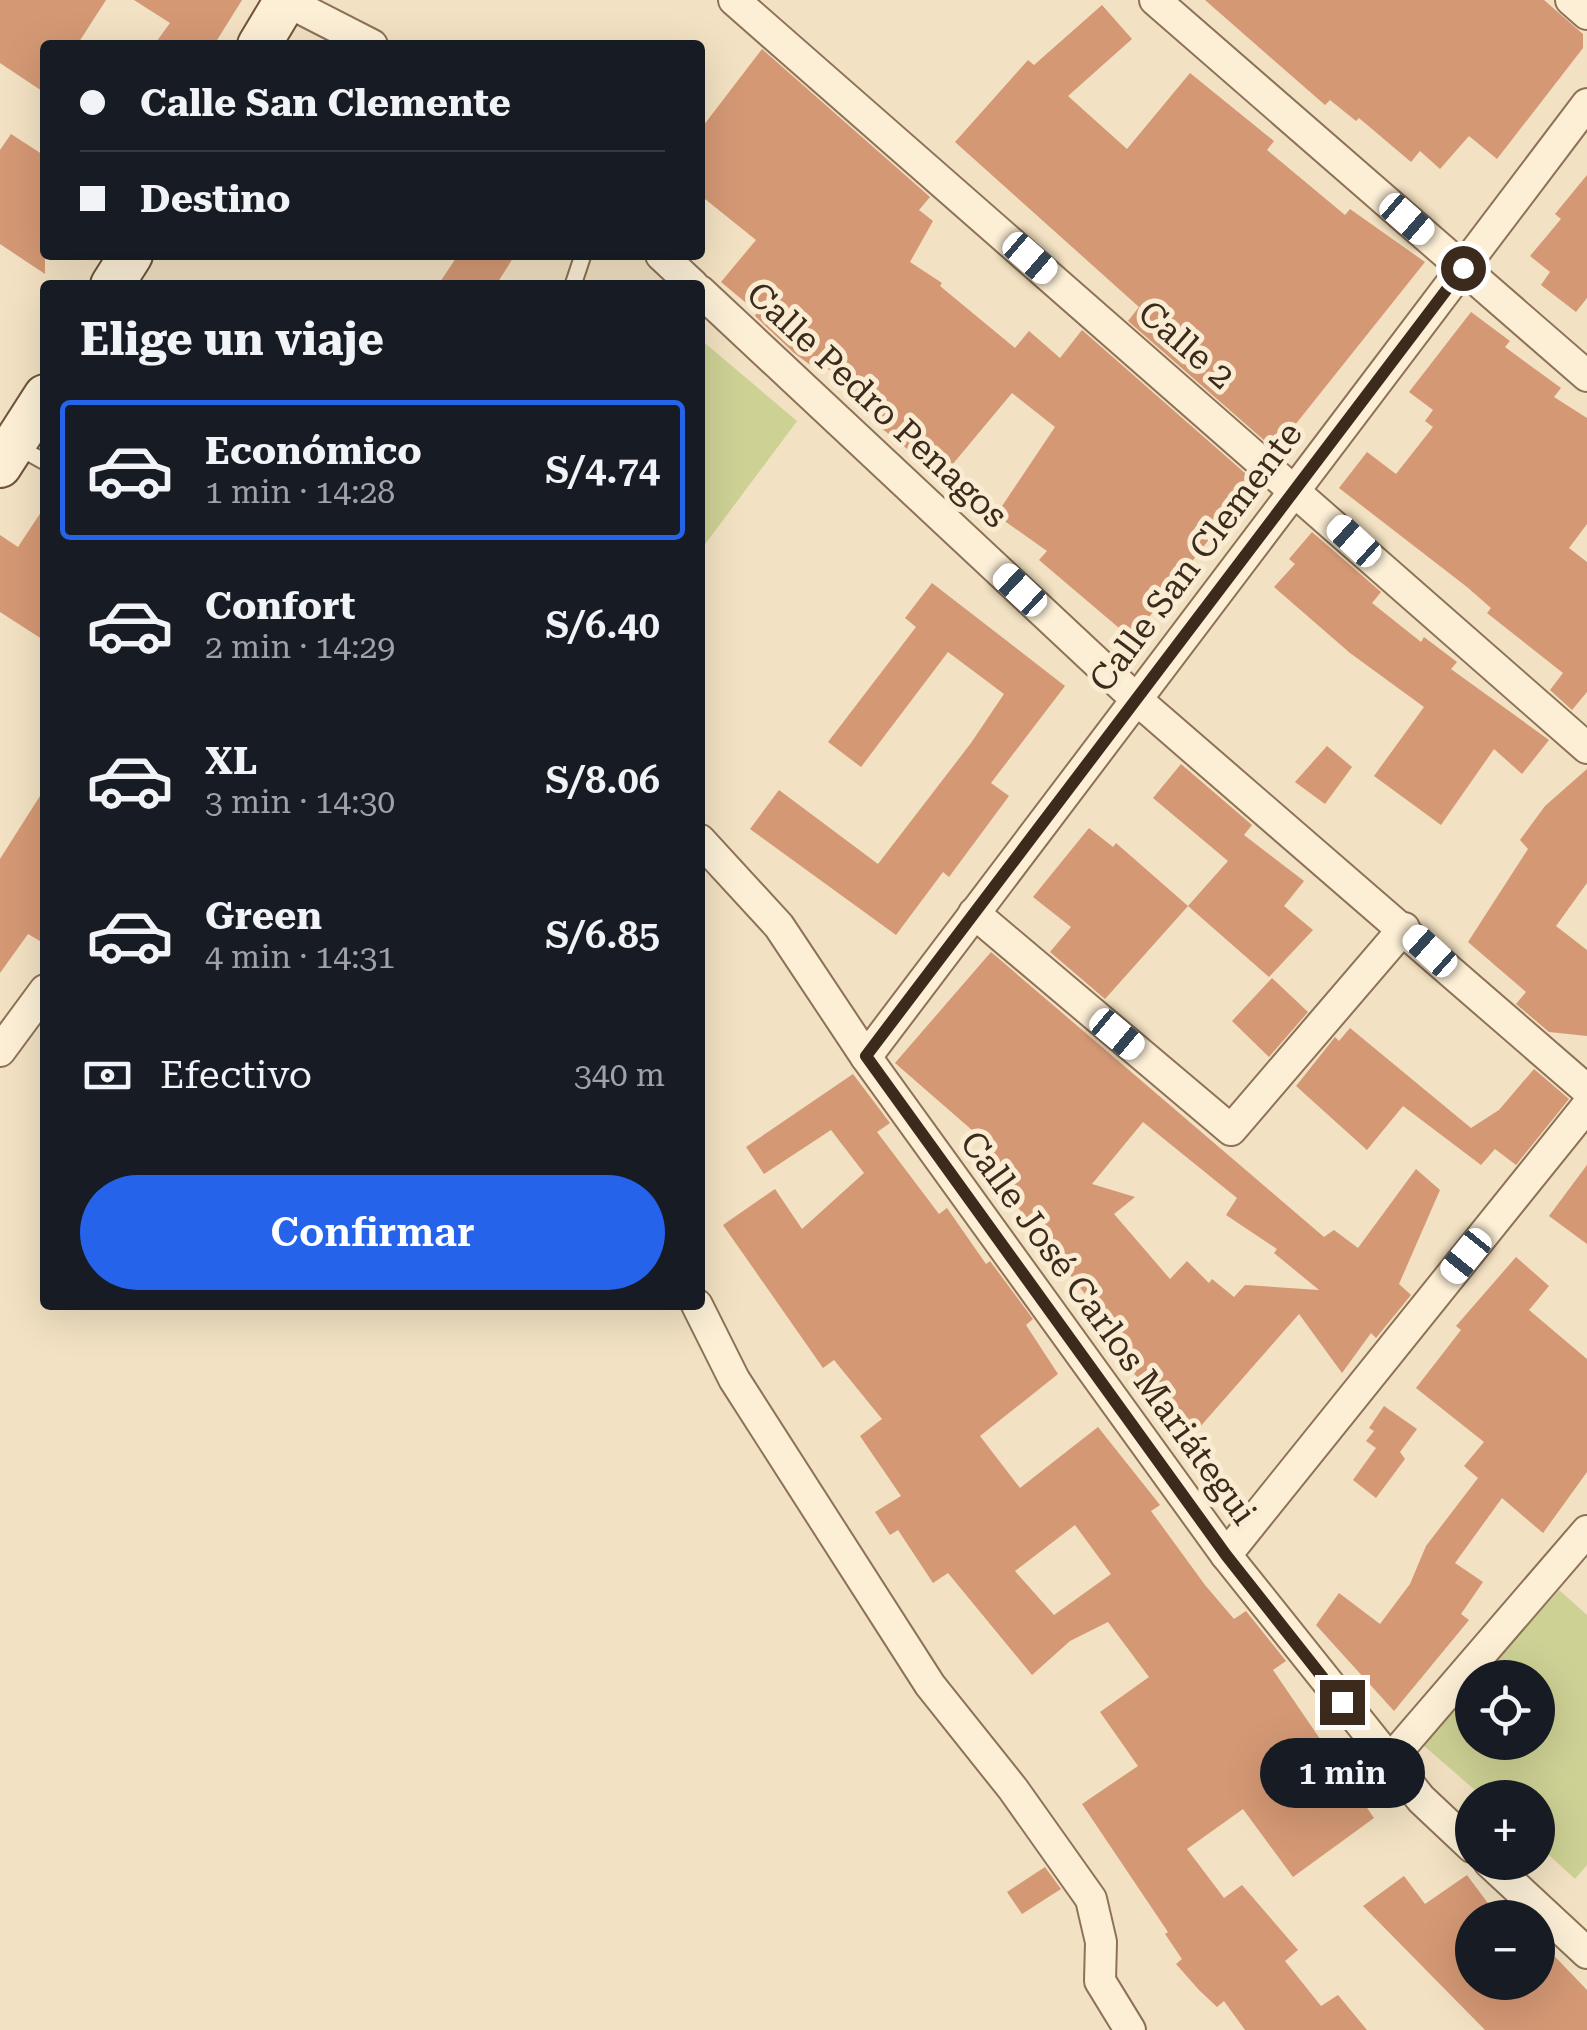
<!DOCTYPE html>
<html lang="es">
<meta charset="utf-8">
<style>
body{margin:0;font-family:"Roboto Serif",serif;background:#20242c;color:#f1f3f6;height:100vh;display:flex;flex-direction:column;font-size:38px;white-space:nowrap}
*{box-sizing:border-box;margin:0}
p{font-size:32px;color:#9ea1a6}
.icon{flex:none;width:55px;height:55px;fill:none;stroke:currentColor;stroke-width:2;stroke-linecap:round;stroke-linejoin:round}
.map{position:relative;flex:1;overflow:hidden}
.panel{position:absolute;left:40px;top:280px;width:665px;height:1030px;display:flex;flex-direction:column;background:#171b24;border-radius:10px;box-shadow:0 10px 40px #0002}
.panel>*{flex:none}
.hud{position:absolute;left:40px;top:40px;width:665px;height:220px;border-radius:10px;box-shadow:0 10px 40px #0002;display:grid;align-content:center;height:220px;padding:0 40px;background:#171b24}
.tools{position:absolute;left:1455px;top:1660px;display:grid;gap:20px}
.tools a{display:grid;place-items:center;width:100px;height:100px;border-radius:50%;background:#171b24;box-shadow:0 10px 40px #0002;font-size:50px}
.end{position:absolute;width:45px;height:45px;margin:-22px;border:12px solid #3c2a1d;background:#fff;box-shadow:0 0 0 5px #fff}
.from{border-radius:50%}
.bubble{position:absolute;height:70px;border-radius:35px;background:#171b24;box-shadow:0 10px 40px #0002;font-size:32px;font-weight:600;line-height:70px;text-align:center}
.car{position:absolute;width:30px;height:60px;margin:-30px -15px;border-radius:12px;box-shadow:0 0 8px 2px #0007;background:linear-gradient(#fff 24%,#345 0 40%,#fff 0 76%,#345 0 86%,#fff 0)}
.hud b{display:flex;align-items:center;gap:35px;height:95px;font-size:38px}
.hud b+b{border-top:2px solid #363941}
.hud i{width:25px;height:25px;background:#f1f3f6}
ul{padding:0;list-style:none}
li{display:flex;align-items:center;gap:30px;height:140px;margin:0 20px 15px;padding:0 20px;border:5px solid transparent;border-radius:10px}
li div{flex:1}
li b{display:block;font-size:38px}
li em{font-style:normal;font-weight:600}
li.current{border-color:#2563eb}
li>.icon{width:90px;height:90px;stroke-width:1.5}
h2{padding:0 40px;font-size:45px;line-height:120px}
.pay{display:flex;align-items:center;gap:25px;height:110px;padding:0 40px;font-size:38px}
.pay p{margin-inline-start:auto}
.primary-button{display:flex;gap:20px;margin-top:auto;padding:20px 40px}
.primary-button a{flex:1;height:115px;border-radius:60px;background:#2563eb;color:#fff;font-size:40px;font-weight:600;line-height:115px;text-align:center}
.map>svg:first-child{display:block}
</style>
<div class="map">
<svg width="1587" height="2030" viewBox="0 0 1587 2030">
<rect width="100%" height="100%" fill="#f2e1c2"/>
<g fill="#cdd194">
<path d="M700,339L797,421L700,551Z"/>
<path d="M1559,1590L1587,1615V1865L1575,1879L1538,1845V1798L1483,1797L1423,1745L1472,1688V1742H1538V1678L1482,1677Z"/>
</g>
<g fill="#d49874" fill-rule="evenodd">
<path d="M0,0H106L77,45H45V93L0,63Z"/>
<path d="M134,0H242L214,45H154L170,23Z"/>
<path d="M1205,0H1544L1583,34V48L1497,159L1469,136L1440,169L1420,151L1411,162L1359,118L1356,121L1330,100L1325,105Z"/>
<path d="M1102,5L1132,39L1068,96L1127,149L1190,73L1274,141L1267,150L1345,215L1350,209L1425,262L1275,450L1128,321L1139,307L955,142L1028,60L1034,65Z"/>
<path d="M762,49L930,197L919,210L933,221L910,262L942,283L940,286L1015,348L1029,331L1060,358L1082,330L1254,481L1256,486L1231,511L1132,639L1039,560L1047,551L996,515L1055,427L1012,393L942,477L875,423L881,415L840,379L818,360L813,367L794,353L755,316L757,312L721,282L756,240L700,195V130Z"/>
<path d="M11,134L45,156V274L0,244V150Z"/>
<path d="M1587,175V298L1576,312L1541,285L1550,272L1530,256L1561,219L1555,214Z"/>
<path d="M458,255H515L496,285H438Z"/>
<path d="M1471,312L1510,341L1505,347L1561,388L1554,397L1587,418V524L1569,548L1587,562V692L1572,710L1550,690L1563,673L1487,613L1491,608L1467,587L1339,488L1367,452L1396,474L1433,427L1425,421L1433,410L1409,392Z"/>
<path d="M45,506V641L0,612V535L18,547Z"/>
<path d="M1312,532L1381,592L1372,603L1421,642L1424,637L1457,662L1451,669L1549,740L1522,774L1494,749L1441,825L1374,776L1424,707L1350,653L1274,587L1295,564L1289,559Z"/>
<path d="M932,583L1065,686L991,783L1009,796L949,877L943,872L896,935L750,829L779,790L878,864L971,743L1004,694L948,652L861,767L828,742L916,627L905,618Z"/>
<path d="M1327,746L1352,767L1325,804L1295,782Z"/>
<path d="M1181,764L1252,825L1244,835L1304,881L1284,906L1313,930L1269,977L1188,906L1228,861L1153,798Z"/>
<path d="M1587,769V883L1556,926L1587,950V1036L1549,1032L1516,1004L1526,992L1468,942L1528,849L1520,840L1545,806Z"/>
<path d="M45,788V944L28,934L0,973V859Z"/>
<path d="M1089,828L1113,847L1116,843L1188,906L1105,999L1050,952L1071,927L1033,897Z"/>
<path d="M991,952L1324,1237L1334,1230L1358,1248L1416,1169L1440,1190L1399,1284L1411,1295L1376,1338L1371,1333L1342,1373L1299,1314L1192,1436L1126,1365L1137,1354L1116,1334L1009,1196L985,1159L996,1151L895,1063ZM1143,1122L1237,1198L1226,1215L1277,1249L1274,1253L1319,1290L1245,1285L1234,1297L1212,1279L1209,1283L1187,1261L1170,1279L1114,1214L1135,1197L1092,1184Z"/>
<path d="M1272,978L1308,1012L1269,1057L1232,1021Z"/>
<path d="M1350,1028L1471,1128L1499,1110L1534,1069L1569,1099L1516,1165L1495,1149L1481,1165L1403,1106L1367,1150L1296,1086L1335,1037L1339,1041Z"/>
<path d="M853,1074L890,1123L877,1132L939,1214L947,1208L986,1264L990,1261L1033,1319L1026,1325L1058,1374L980,1436L1020,1488L1098,1427L1160,1505L1151,1511L1205,1585L1234,1619L1246,1611L1286,1661L1273,1670L1374,1818L1293,1877L1243,1809L1187,1849L1224,1898L1242,1885L1298,1950L1285,1961L1321,2006L1338,1995L1367,2030H1245L1224,2001L1217,2007L1199,1990L1176,1964L1182,1959L1165,1934L1168,1932L1082,1804L1138,1766L1100,1712L1149,1677L1108,1622L1070,1641L1032,1675L948,1573L933,1583L898,1530L890,1535L875,1512L901,1496L860,1436L882,1419L834,1360L823,1368L723,1225L775,1189L802,1229L864,1173L831,1130L764,1174L746,1147ZM1075,1525L1111,1574L1054,1615L1015,1571Z"/>
<path d="M1587,1165V1244L1549,1216Z"/>
<path d="M1516,1257L1549,1286L1529,1310L1587,1359V1472L1543,1533L1502,1498L1455,1563L1483,1582L1461,1614L1469,1620L1394,1711L1316,1625L1339,1593L1380,1624L1410,1584L1426,1546L1478,1478L1464,1466L1484,1442L1416,1388L1461,1330L1456,1326Z"/>
<path d="M1384,1406L1417,1429L1400,1452L1405,1459L1376,1498L1353,1480L1376,1448L1366,1441L1374,1431L1369,1428Z"/>
<path d="M1045,1867L1061,1889L1022,1914L1007,1892Z"/>
<path d="M1467,1875L1499,1918H1472V1982H1538V1939L1587,1990V2030H1485L1363,1906L1404,1876L1425,1904Z"/>
</g>
<g fill="none" stroke-linecap="round" stroke-linejoin="round">
<g stroke="#8e7257" stroke-width="19">
<g id="lane">
<path d="M573,285L583,255"/>
<path d="M18,447L45,462"/>
</g>
</g>
<g stroke="#8e7257" stroke-width="34">
<g id="street">
<path d="M734,0L1587,748"/>
<path d="M1155,0L1587,376"/>
<path d="M1571,0L1587,14"/>
<path d="M286,1L372,45"/>
<path d="M661,255L693,285"/>
<path d="M700,291L1136,699L1587,1090"/>
<path d="M700,840L779,926L866,1057L1226,1555L1421,1799L1472,1847"/>
<path d="M974,913L1231,1130L1404,928"/>
<path d="M0,1051L45,990"/>
<path d="M866,1057L1587,104"/>
<path d="M697,1305L734,1379L930,1685L1013,1789L1091,1899L1101,1942L1100,1981L1130,2030"/>
<path d="M1226,1555L1587,1106"/>
<path d="M1389,1761L1587,1531"/>
<path d="M1489,1862L1587,1953"/>
</g>
</g>
<g stroke="#70533a" stroke-width="46">
<g id="secondary">
<path d="M259,45L286,0"/>
<path d="M112,285L131,255"/>
<path d="M0,466L45,396"/>
</g>
</g>
<use href="#lane" stroke="#fcefd6" stroke-width="15"/>
<use href="#street" stroke="#fcefd6" stroke-width="30"/>
<use href="#secondary" stroke="#fcefd6" stroke-width="42"/>
</g>
<g fill="none" stroke-linecap="round" stroke-linejoin="round">
<path stroke="#3c2a1d" stroke-width="12" d="M1342,1702L1226,1555L866,1056L1463,268"/>
</g>
<g text-anchor="middle" dominant-baseline="central" stroke-width="10" stroke-linejoin="round" paint-order="stroke">
<g font-size="35" fill="#3c2a1d" stroke="#f9ecd2">
<text transform="translate(1186 345) rotate(41)">Calle 2</text>
<text transform="translate(877 405) rotate(43)">Calle Pedro Penagos</text>
<text transform="translate(1196 557) rotate(-53)">Calle San Clemente</text>
<text transform="translate(1108 1328) rotate(54)">Calle José Carlos Mariátegui</text>
</g>
</g>
</svg>
<div class="tools">
<a><svg class="icon" aria-label="locate" viewBox="0 0 24 24"><circle cx="12" cy="12" r="6"/><path d="M12 2v4M12 18v4M2 12h4M18 12h4"/></svg></a>
<a>+</a>
<a>−</a>
</div>
<i class="end from" style="left:1463px;top:268px"></i>
<i class="end" style="left:1342px;top:1702px"></i>
<div class="bubble" style="left:1260px;top:1738px;width:165px">1 min</div>
<i class="car" style="left:1407px;top:219px;rotate:131deg"></i>
<i class="car" style="left:1030px;top:258px;rotate:131deg"></i>
<i class="car" style="left:1354px;top:541px;rotate:312deg"></i>
<i class="car" style="left:1020px;top:590px;rotate:313deg"></i>
<i class="car" style="left:1430px;top:951px;rotate:312deg"></i>
<i class="car" style="left:1117px;top:1034px;rotate:130deg"></i>
<i class="car" style="left:1466px;top:1256px;rotate:219deg"></i>
<div class="hud">
<b><i class="from"></i>Calle San Clemente</b>
<b><i></i>Destino</b>
</div>
<section class="panel">
<h2>Elige un viaje</h2>
<ul>
<li class="current"><svg class="icon" aria-label="car" viewBox="0 0 24 24"><path d="M5 17H2v-5l4-1 3-4h7l3 4 3 1v5h-3M9 17h6M6 11h13"/><circle cx="7" cy="17" r="2"/><circle cx="17" cy="17" r="2"/></svg><div><b>Económico</b><p>1 min · 14:28</p></div><em>S/4.74</em></li>
<li><svg class="icon" aria-label="car" viewBox="0 0 24 24"><path d="M5 17H2v-5l4-1 3-4h7l3 4 3 1v5h-3M9 17h6M6 11h13"/><circle cx="7" cy="17" r="2"/><circle cx="17" cy="17" r="2"/></svg><div><b>Confort</b><p>2 min · 14:29</p></div><em>S/6.40</em></li>
<li><svg class="icon" aria-label="car" viewBox="0 0 24 24"><path d="M5 17H2v-5l4-1 3-4h7l3 4 3 1v5h-3M9 17h6M6 11h13"/><circle cx="7" cy="17" r="2"/><circle cx="17" cy="17" r="2"/></svg><div><b>XL</b><p>3 min · 14:30</p></div><em>S/8.06</em></li>
<li><svg class="icon" aria-label="car" viewBox="0 0 24 24"><path d="M5 17H2v-5l4-1 3-4h7l3 4 3 1v5h-3M9 17h6M6 11h13"/><circle cx="7" cy="17" r="2"/><circle cx="17" cy="17" r="2"/></svg><div><b>Green</b><p>4 min · 14:31</p></div><em>S/6.85</em></li>
</ul>
<div class="pay"><svg class="icon" aria-label="cash" viewBox="0 0 24 24"><path d="M3 7h18v10H3z"/><circle cx="12" cy="12" r="2"/></svg>Efectivo<p>340 m</p></div>
<div class="primary-button"><a>Confirmar</a></div>
</section>
</div>
